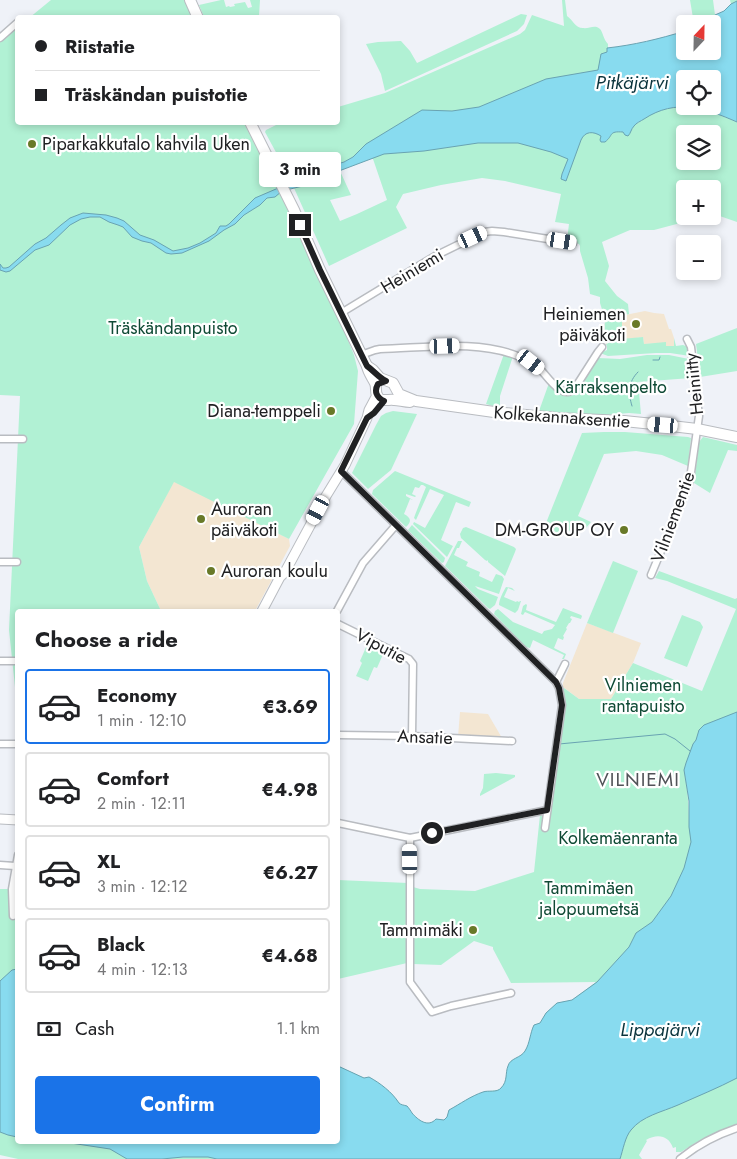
<!DOCTYPE html>
<meta charset="utf-8">
<style>
body{margin:0;font-family:Jost,sans-serif;background:#f6f6f6;color:#202124;height:100vh;display:flex;flex-direction:column;font-size:19px;white-space:nowrap}
*{box-sizing:border-box;margin:0}
p{font-size:16px;color:#757577}
.icon{flex:none;width:28px;height:28px;fill:none;stroke:currentColor;stroke-width:2;stroke-linecap:round;stroke-linejoin:round}
.map{position:relative;flex:1;overflow:hidden}
.sheet{position:absolute;left:15px;top:609px;width:325px;height:535px;display:flex;flex-direction:column;background:#fff;border-radius:5px;box-shadow:0 2px 8px #0003}
.sheet>*{flex:none}
.guide{position:absolute;left:15px;top:15px;width:325px;height:110px;border-radius:5px;box-shadow:0 2px 8px #0003;display:grid;align-content:center;height:110px;padding:0 20px;background:#fff}
.needle{width:32px;rotate:22deg}
.tools{position:absolute;left:676px;top:15px;display:grid;gap:10px}
.tools a{display:grid;place-items:center;width:45px;height:45px;border-radius:5px;background:#fff;box-shadow:0 2px 8px #0003;font-size:25px}
.end{position:absolute;width:22px;height:22px;margin:-11px;border:6px solid #202123;background:#fff;box-shadow:0 0 0 2px #fff}
.from{border-radius:50%}
.bubble{position:absolute;height:35px;border-radius:5px;background:#fff;box-shadow:0 2px 8px #0003;font-size:16px;font-weight:700;line-height:35px;text-align:center}
.car{position:absolute;width:15px;height:30px;margin:-15px -8px;border-radius:6px;box-shadow:0 0 4px 1px #0007;background:linear-gradient(#fff 24%,#345 0 40%,#fff 0 76%,#345 0 86%,#fff 0)}
.guide b{display:flex;align-items:center;gap:18px;height:48px;font-size:19px}
.guide b+b{border-top:1px solid #e0e0e0}
.guide i{width:12px;height:12px;background:#202124}
ul{padding:0;list-style:none}
li{display:flex;align-items:center;gap:15px;height:75px;margin:0 10px 8px;padding:0 10px;border:2px solid #e0e0e0;border-radius:5px}
li div{flex:1}
li b{display:block;font-size:19px}
li em{font-style:normal;font-weight:700}
li.current{border-color:#1a73e8}
li>.icon{width:45px;height:45px;stroke-width:1.5}
h2{padding:0 20px;font-size:22px;line-height:60px}
.pay{display:flex;align-items:center;gap:12px;height:55px;padding:0 20px;font-size:19px}
.pay p{margin-inline-start:auto}
.action{display:flex;gap:10px;margin-top:auto;padding:10px 20px}
.action a{flex:1;height:58px;border-radius:5px;background:#1a73e8;color:#fff;font-size:20px;font-weight:700;line-height:58px;text-align:center}
.map>svg:first-child{display:block}
</style>
<div class="map">
<svg width="737" height="1159" viewBox="0 0 737 1159">
<rect width="100%" height="100%" fill="#eff2f8"/>
<g fill="#f3e6d2">
<path d="M645,311L654,313L664,314L669,329H671L674,338V346H666V343L644,344L643,337L613,341L606,344L604,340L605,319Z"/>
<path d="M174,481L289,539L290,546L255,611H161L147,581L139,547Z"/>
<path d="M587,623L641,643L633,663L611,699H579L563,687V683Z"/>
<path d="M460,712L488,714L502,738L458,737Z"/>
</g>
<g fill="#b1f1d4" fill-rule="evenodd">
<path d="M51,0H186L193,18H29Z"/>
<path d="M221,0H224L226,7L229,6L230,7L235,6L234,4L245,2L248,8L252,7L250,0H260L259,16L255,18L204,17L199,5Z"/>
<path d="M562,0H565L567,16C573,20 575,28 583,28C589,29 595,24 600,29C603,32 603,39 608,44V48L629,46L657,40L633,126C640,122 646,116 653,113C683,100 709,110 737,122V222L714,214L713,215L712,189H685V216H707L654,230H630L602,242L609,266L605,281L617,296L628,304L629,314L622,316V331L620,336L606,340H604L605,319L600,303V297L590,294L588,278L580,251V246L579,244L567,240L569,224L555,222L561,194L505,181L482,178L441,185L403,194L396,207L407,228L329,266L294,188C310,184 324,176 340,171L351,195L330,200L340,221L357,214L387,200L373,159L353,157L344,162L334,165L330,162L327,155L323,157L322,166L316,173L309,174L301,177L295,173L291,180L265,132L266,130L280,123L338,122V107L385,93L520,34L525,30L532,15L564,26ZM685,134H712V161H685Z"/>
<path d="M690,0H713L715,15L724,11L731,4L730,0H737V26L712,24H694Z"/>
<path d="M521,14L527,15L524,24L517,31L385,91L381,74L366,44L378,42L401,41L410,51L417,63Z"/>
<path d="M17,26L18,122L244,123L276,185L345,333L354,355L358,371L354,424L289,539L174,482L139,547L147,581L161,611H18L17,706L9,630L20,396L0,395V41Z"/>
<path d="M737,328V371L700,377L696,344Z"/>
<path d="M643,337L644,344L666,342V346H674V338L676,346L683,345L688,347L690,356L670,353H656L608,356L600,353L607,350V347L606,344L613,341L621,339Z"/>
<path d="M504,354L513,356L500,396V408L486,404Z"/>
<path d="M647,355H669L689,359L691,378L638,382L641,414L629,413L606,415L539,411L549,383L562,394L574,393L580,386L598,358L620,359Z"/>
<path d="M393,411L417,414L391,470L368,489L352,473L376,425L381,416L386,413Z"/>
<path d="M604,432H625L688,437L691,438L688,466L662,455L636,451L604,454L578,516L591,522L586,528L556,533L544,528L582,433Z"/>
<path d="M703,437L737,445V451L728,450L710,493L694,483L699,442Z"/>
<path d="M395,471L471,502L469,507L456,502L441,540L453,546L447,557L413,524L414,522L425,528L444,495L430,489L416,520L414,518L415,515L426,487L423,485H421L419,488L415,487L412,494L416,496L415,497L406,494V496L413,500L410,499L404,514C411,518 412,521 406,527L372,494L373,490Z"/>
<path d="M412,525L445,558L444,562L442,563L408,530Z"/>
<path d="M466,527L514,547L516,549L515,552L505,576L488,562V560L487,561L485,560L461,538L460,534L463,528Z"/>
<path d="M458,541H462L459,548H457L454,555L468,562L466,566L480,572L479,576L492,582L496,574L502,576L504,579L499,594L475,586L478,589L498,597L495,605L490,609L488,608L445,566Z"/>
<path d="M613,561L638,571L613,633L587,623Z"/>
<path d="M659,571L735,599L737,598V793L685,776C688,794 689,808 689,827L737,814V1125C716,1131 699,1140 681,1152H676V1147L673,1148C669,1136 658,1133 646,1140L647,1141L639,1155L642,1159H18L0,1155V889H8L10,914L15,918L16,937L17,938L18,1141H338V1066L364,1078L369,1077C380,1083 392,1092 399,1103C401,1105 404,1105 407,1106C408,1107 411,1112 412,1113C418,1120 428,1128 436,1119L444,1120L447,1117L449,1110C460,1104 471,1096 483,1092C488,1090 497,1092 501,1088C508,1081 505,1073 508,1066C510,1058 521,1058 525,1051C530,1043 530,1033 534,1025L540,1023L546,1013L557,1003L572,1000L596,982L511,983L493,949V947L474,941L441,965L413,964V887L420,889L475,891L534,872L540,815L543,816L546,829L565,700L563,689L564,688L579,699H611L633,663L702,691L736,609L667,581L655,578Z"/>
<path d="M506,587L512,588L515,591L508,588L504,597L516,602L517,601L519,602L520,601H521L518,610L515,613L499,605C499,600 503,592 506,587Z"/>
<path d="M526,604L527,605L526,610L556,622L563,608L581,615L582,616L581,619L571,616L570,618L572,619L570,623H569L566,628L567,629L563,636L564,637L563,640L558,638L554,648L566,654L564,659H562L564,655L533,640L530,648L526,647L494,614L495,611L498,609L513,622L542,634L544,631L552,629L555,625L525,612L523,615L521,614L523,606Z"/>
<path d="M682,615L700,622L703,627L687,667L664,658Z"/>
<path d="M367,645L384,652L377,668L374,667L368,681L356,676L362,663L360,661Z"/>
<path d="M496,773L515,775V777L480,796V794L483,788L484,774Z"/>
<path d="M338,880L408,883L407,963L338,979Z"/>
</g>
<g fill="#88dbef" stroke="#69a3b2" fill-rule="evenodd">
<path d="M737,1V122C705,108 676,98 644,119C641,121 636,123 634,126C631,129 631,133 628,136L625,135L623,132C608,131 614,135 605,142H601L600,140L601,136C593,131 585,131 581,140L566,181L561,179L562,174L568,159L551,152L518,143H478L424,151L384,154L323,177L307,185L282,191L275,197L267,198L260,205L244,215L235,224L224,230L209,241L182,253L171,254L166,253L151,243L142,241L132,237L123,227L118,225L109,222L100,217H90L81,219L70,225L49,245L35,250L10,271L6,272L0,270V264L3,268H6L9,267L35,244L46,238L61,225L70,218L83,213L106,215L117,218L124,221L140,235L154,240L173,251L188,248L200,243L216,233L220,226H226L229,224L255,198L276,189L291,180L295,173L301,177L309,174L316,173L322,166L324,154L328,156L330,162L334,165L344,162L353,157L366,144L422,110L452,111L479,107L546,79L598,70L601,54L607,52V48C634,45 659,39 685,31V51H712V24H704L715,15L724,11L731,4ZM685,79H712V106H685Z"/>
<path d="M737,712V1078C718,1088 698,1096 678,1105C662,1112 642,1116 631,1130C625,1137 623,1150 620,1159H217L208,1157H183L162,1159H127L110,1149L64,1142L47,1141H338V1066L364,1078L369,1077C380,1083 392,1092 399,1103C401,1105 404,1105 407,1106C408,1107 411,1111 412,1113C418,1120 428,1128 436,1119L444,1120L447,1117L449,1110C460,1104 471,1096 483,1092C488,1090 497,1093 501,1088C508,1081 505,1073 508,1066C510,1058 521,1058 525,1051C530,1043 530,1033 534,1025L540,1023L546,1013L557,1003L572,1000L597,982L629,947L636,933L652,922L671,896L684,868L691,842L689,827V801L684,770L686,763L693,744L696,740L699,730L704,725Z"/>
<path d="M17,969H18L17,1137L8,1135L0,1132V981L12,970Z"/>
</g>
<g fill="none" stroke-linecap="round" stroke-linejoin="round">
<g stroke="#69a3b2" stroke-width="1">
<path d="M653,360H659L660,357"/>
<path d="M632,406C628,393 628,382 638,372"/>
<path d="M559,744L665,734L675,739L690,751"/>
</g>
<g stroke="#b9bcc1" stroke-width="9">
<g id="street">
<path d="M0,38L18,22"/>
<path d="M341,313L435,256L484,232L492,231L504,232L573,243"/>
<path d="M361,355L375,350L380,349C424,348 479,339 520,357C527,359 534,364 540,369C548,377 562,401 575,388L598,352L602,347"/>
<path d="M0,439H23"/>
<path d="M341,471L556,682L559,688L562,705L545,828"/>
<path d="M0,562H17"/>
<path d="M651,575L689,484L690,479L699,416L691,347L687,339"/>
<path d="M337,611L363,563L396,525"/>
<path d="M338,624L409,659L413,664L412,736"/>
<path d="M0,661H17"/>
<path d="M556,682L565,664"/>
<path d="M338,735L412,736L512,741"/>
<path d="M0,744H18"/>
<path d="M338,823L410,838L547,810"/>
<path d="M410,838V982L432,1012L451,1006L511,993"/>
<path d="M0,865L15,866"/>
<path d="M13,916L12,889L18,855"/>
<path d="M680,1159C697,1145 716,1135 737,1128"/>
</g>
</g>
<g stroke="#b9bcc1" stroke-width="11">
<g id="secondary">
<path d="M262,611L280,577L285,572L326,496L345,465L367,418L369,410L377,395"/>
<path d="M0,819L18,820"/>
</g>
</g>
<g stroke="#b9bcc1" stroke-width="12">
<g id="primary">
<path d="M190,0L198,18"/>
<path d="M250,122L294,210L320,270L367,366C368,372 372,377 375,383C377,388 375,391 377,395C380,403 388,399 394,400C399,400 404,402 410,402"/>
<path d="M367,366L373,370L380,378L393,383L399,394L416,401L494,412L558,418L624,421L663,425L697,429L737,437"/>
</g>
</g>
<use href="#street" stroke="#fff" stroke-width="6"/>
<use href="#secondary" stroke="#fff" stroke-width="9"/>
<use href="#primary" stroke="#fff" stroke-width="10"/>
</g>
<g fill="none" stroke-linecap="round" stroke-linejoin="round">
<path stroke="#202123" stroke-width="6" d="M300,225L320,270L367,366C374,371 378,377 386,381L378,384C374,391 376,397 384,401L374,413L367,418L341,471L556,682L559,688L562,705L547,810L432,833"/>
</g>
<g fill="#687928" stroke="#fff" stroke-width="2">
<circle cx="32" cy="144" r="5"/>
<circle cx="636" cy="324" r="5"/>
<circle cx="331" cy="411" r="5"/>
<circle cx="201" cy="519" r="5"/>
<circle cx="624" cy="530" r="5"/>
<circle cx="211" cy="571" r="5"/>
<circle cx="473" cy="930" r="5"/>
</g>
<g text-anchor="middle" dominant-baseline="central" stroke-width="4.5" stroke-linejoin="round" paint-order="stroke">
<g font-size="18" fill="#202123" stroke="#fff" text-anchor="end">
<text x="42" y="144" text-anchor="start">Piparkakkutalo kahvila Uken</text>
<text x="626" y="314">Heiniemen<tspan x="626" dy="21">päiväkoti</tspan></text>
<text x="321" y="411">Diana-temppeli</text>
<text x="211" y="509" text-anchor="start">Auroran<tspan x="211" dy="21">päiväkoti</tspan></text>
<text x="614" y="530">DM-GROUP OY</text>
<text x="221" y="571" text-anchor="start">Auroran koulu</text>
<text x="463" y="930">Tammimäki</text>
</g>
<g font-size="18" fill="#202123" stroke="#fff">
<text transform="translate(412 271) rotate(-31)">Heiniemi</text>
<text transform="translate(694 384) rotate(-96)">Heiniitty</text>
<text transform="translate(562 417) rotate(4)">Kolkekannaksentie</text>
<text transform="translate(673 517) rotate(-70)">Vilniementie</text>
<text transform="translate(381 646) rotate(28)">Viputie</text>
<text transform="translate(425 737) rotate(2)">Ansatie</text>
</g>
<g font-size="18" fill="#0f4a35" stroke="#fff">
<text x="173" y="328">Träskändanpuisto</text>
<text x="611" y="387">Kärraksenpelto</text>
<text x="643" y="685">Vilniemen<tspan x="643" dy="21">rantapuisto</tspan></text>
<text x="618" y="838">Kolkemäenranta</text>
<text x="589" y="888">Tammimäen<tspan x="589" dy="21">jalopuumetsä</tspan></text>
</g>
<g font-size="19" font-style="italic" fill="#0b343d" stroke="#fff">
<text x="632" y="82">Pitkäjärvi</text>
<text x="660" y="1029">Lippajärvi</text>
</g>
<g font-size="19" letter-spacing="1" fill="#515358" stroke="#fff">
<text x="638" y="779">VILNIEMI</text>
</g>
</g>
</svg>
<div class="tools">
<a><svg class="needle" viewBox="-14 -14 28 28"><path d="M0-13l5 13h-10z" fill="#e53935"/><path d="M0 13l5-13h-10z" fill="#757577"/></svg></a>
<a><svg class="icon" aria-label="locate" viewBox="0 0 24 24"><circle cx="12" cy="12" r="6"/><path d="M12 2v4M12 18v4M2 12h4M18 12h4"/></svg></a>
<a><svg class="icon" aria-label="layers" viewBox="0 0 24 24"><path d="M12 4l9 5-9 5-9-5zM3 14l9 5 9-5"/></svg></a>
<a>+</a>
<a>−</a>
</div>
<i class="end from" style="left:432px;top:833px"></i>
<i class="end" style="left:300px;top:225px"></i>
<div class="bubble" style="left:259px;top:152px;width:82px">3 min</div>
<i class="car" style="left:473px;top:237px;rotate:65deg"></i>
<i class="car" style="left:562px;top:241px;rotate:99deg"></i>
<i class="car" style="left:445px;top:346px;rotate:88deg"></i>
<i class="car" style="left:531px;top:362px;rotate:128deg"></i>
<i class="car" style="left:663px;top:425px;rotate:275deg"></i>
<i class="car" style="left:318px;top:510px;rotate:208deg"></i>
<i class="car" style="left:410px;top:859px;rotate:359deg"></i>
<div class="guide">
<b><i class="from"></i>Riistatie</b>
<b><i></i>Träskändan puistotie</b>
</div>
<section class="sheet">
<h2>Choose a ride</h2>
<ul>
<li class="current"><svg class="icon" aria-label="car" viewBox="0 0 24 24"><path d="M5 17H2v-5l4-1 3-4h7l3 4 3 1v5h-3M9 17h6M6 11h13"/><circle cx="7" cy="17" r="2"/><circle cx="17" cy="17" r="2"/></svg><div><b>Economy</b><p>1 min · 12:10</p></div><em>€3.69</em></li>
<li><svg class="icon" aria-label="car" viewBox="0 0 24 24"><path d="M5 17H2v-5l4-1 3-4h7l3 4 3 1v5h-3M9 17h6M6 11h13"/><circle cx="7" cy="17" r="2"/><circle cx="17" cy="17" r="2"/></svg><div><b>Comfort</b><p>2 min · 12:11</p></div><em>€4.98</em></li>
<li><svg class="icon" aria-label="car" viewBox="0 0 24 24"><path d="M5 17H2v-5l4-1 3-4h7l3 4 3 1v5h-3M9 17h6M6 11h13"/><circle cx="7" cy="17" r="2"/><circle cx="17" cy="17" r="2"/></svg><div><b>XL</b><p>3 min · 12:12</p></div><em>€6.27</em></li>
<li><svg class="icon" aria-label="car" viewBox="0 0 24 24"><path d="M5 17H2v-5l4-1 3-4h7l3 4 3 1v5h-3M9 17h6M6 11h13"/><circle cx="7" cy="17" r="2"/><circle cx="17" cy="17" r="2"/></svg><div><b>Black</b><p>4 min · 12:13</p></div><em>€4.68</em></li>
</ul>
<div class="pay"><svg class="icon" aria-label="cash" viewBox="0 0 24 24"><path d="M3 7h18v10H3z"/><circle cx="12" cy="12" r="2"/></svg>Cash<p>1.1 km</p></div>
<div class="action"><a>Confirm</a></div>
</section>
</div>
